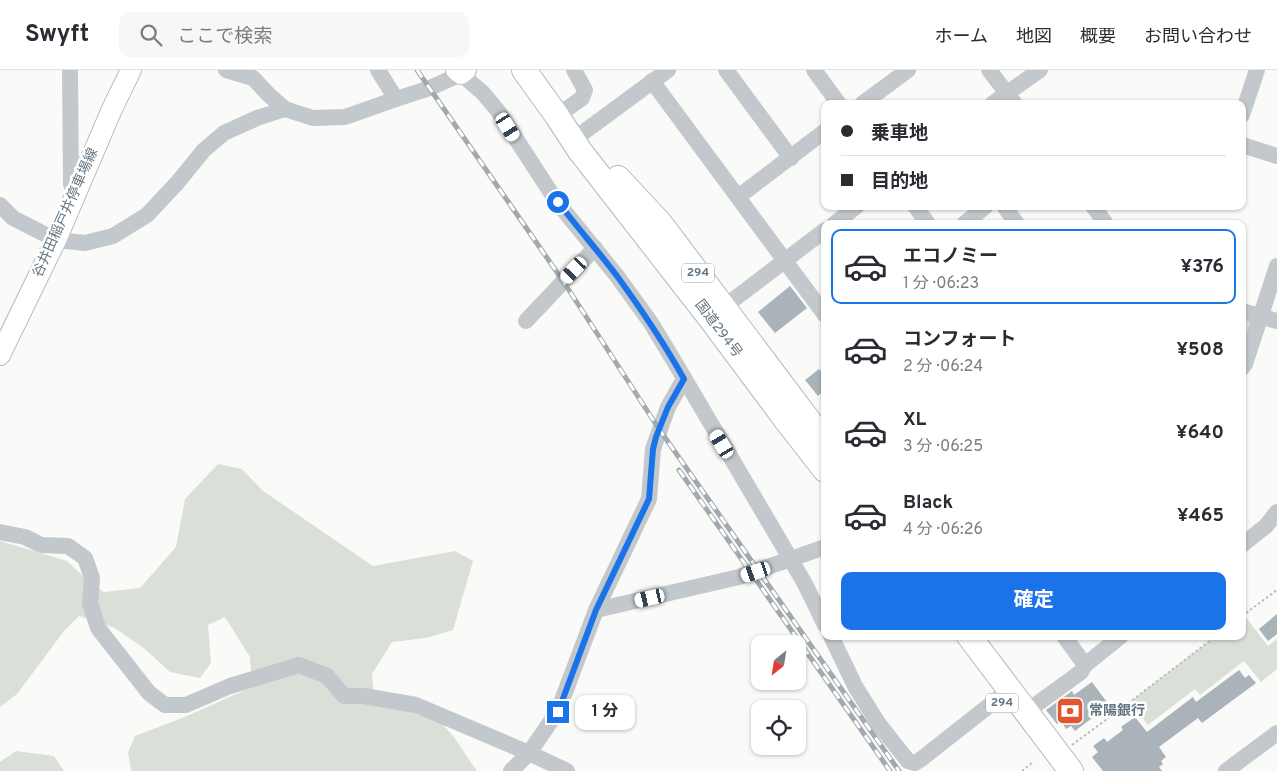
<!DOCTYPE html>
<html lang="ja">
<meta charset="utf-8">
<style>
body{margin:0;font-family:Overpass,"Noto Sans JP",sans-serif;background:#f7f7f7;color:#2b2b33;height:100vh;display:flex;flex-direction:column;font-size:19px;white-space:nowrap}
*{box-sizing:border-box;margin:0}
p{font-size:16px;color:#7c7c81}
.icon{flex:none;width:28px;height:28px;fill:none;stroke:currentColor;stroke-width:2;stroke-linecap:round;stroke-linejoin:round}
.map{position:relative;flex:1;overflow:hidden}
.drawer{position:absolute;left:821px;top:150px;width:425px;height:420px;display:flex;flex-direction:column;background:#fff;border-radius:10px;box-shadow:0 1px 4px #0004}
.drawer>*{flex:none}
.hud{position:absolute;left:821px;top:30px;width:425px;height:110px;border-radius:10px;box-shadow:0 1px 4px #0004;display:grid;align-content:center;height:110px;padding:0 20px;background:#fff}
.needle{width:32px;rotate:210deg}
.tools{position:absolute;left:751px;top:565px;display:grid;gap:10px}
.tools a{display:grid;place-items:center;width:55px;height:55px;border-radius:10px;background:#fff;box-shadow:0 1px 4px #0004;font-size:25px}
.end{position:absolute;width:22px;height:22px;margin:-11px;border:6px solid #1a73e8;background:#fff;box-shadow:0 0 0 2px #fff}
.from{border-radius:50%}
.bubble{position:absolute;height:35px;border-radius:10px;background:#fff;box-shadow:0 1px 4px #0004;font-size:16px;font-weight:700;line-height:35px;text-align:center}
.car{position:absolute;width:15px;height:30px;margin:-15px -8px;border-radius:6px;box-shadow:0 0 4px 1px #0007;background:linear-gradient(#fff 24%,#345 0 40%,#fff 0 76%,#345 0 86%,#fff 0)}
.hud b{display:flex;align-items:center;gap:18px;height:48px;font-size:19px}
.hud b+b{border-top:1px solid #e1e1e2}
.hud i{width:12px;height:12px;background:#2b2b33}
ul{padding:9px 0 0;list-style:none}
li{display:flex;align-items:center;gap:15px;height:75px;margin:0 10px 8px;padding:0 10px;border:2px solid transparent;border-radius:10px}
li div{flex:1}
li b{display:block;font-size:19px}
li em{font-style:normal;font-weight:700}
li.current{border-color:#1a73e8}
li>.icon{width:45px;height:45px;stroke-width:1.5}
.button{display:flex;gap:10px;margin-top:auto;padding:10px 20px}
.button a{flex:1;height:58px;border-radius:10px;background:#1a73e8;color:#fff;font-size:20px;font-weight:700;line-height:58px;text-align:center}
header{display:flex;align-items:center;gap:30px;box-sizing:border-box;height:70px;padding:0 25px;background:#fff;border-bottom:1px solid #e1e1e2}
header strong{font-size:24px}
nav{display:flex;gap:28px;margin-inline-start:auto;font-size:18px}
.search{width:350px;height:45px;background:#f7f7f7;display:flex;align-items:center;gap:12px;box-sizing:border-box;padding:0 18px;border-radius:10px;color:#7c7c81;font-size:19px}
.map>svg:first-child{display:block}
</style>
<header>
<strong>Swyft</strong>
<div class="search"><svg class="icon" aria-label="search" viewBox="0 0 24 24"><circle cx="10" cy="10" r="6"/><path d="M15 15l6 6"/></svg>ここで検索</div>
<nav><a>ホーム</a><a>地図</a><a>概要</a><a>お問い合わせ</a></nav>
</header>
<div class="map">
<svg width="1277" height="701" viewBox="0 0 1277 701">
<rect width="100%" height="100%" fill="#fafaf8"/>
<g fill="#dadfd7">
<path d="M1243,241L1261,247L1243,298Z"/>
<path d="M218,394L242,399L263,421L373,496L455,481L473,491L453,560L426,568L392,572L372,604L375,634L430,641L453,666L477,701H131L128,682L135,666L187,646L252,617L250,587L225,547L208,555L211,593L200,608L170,602L145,579L115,558L79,546L64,561L17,624L0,637V471L67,491L84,507L104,522L140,518L176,477L185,429Z"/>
<path d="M1244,545L1268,576L1277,569V599L1261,612L1244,591L1200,625L1195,619L1148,655L1130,632L1216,566H1242L1243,546Z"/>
<path d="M16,681L54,686L64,701H0V692Z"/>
</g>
<g fill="#aab3b9">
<path d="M790,216L807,238L775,263L758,242Z"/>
<path d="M819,299L825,307V320L818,326L805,310Z"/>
<path d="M1277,544V564L1268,571L1259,559Z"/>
<path d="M1239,600L1245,608L1249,605L1256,613L1202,653L1198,648L1159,677L1166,687L1161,691L1163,694L1159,697L1162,701H1103L1092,687L1098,682L1093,676L1104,668L1107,672L1123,660L1121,657L1135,647L1147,662L1193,627L1196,632Z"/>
<path d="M1092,612L1109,635L1075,661L1071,656L1066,659L1061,651L1057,654L1046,640L1072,621L1074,625Z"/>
</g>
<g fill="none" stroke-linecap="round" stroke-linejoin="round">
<g stroke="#b5babe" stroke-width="22">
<g id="major">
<path d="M456,0L461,4L466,0"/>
<path d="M0,285L56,170L112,39L131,0"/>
</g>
</g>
<g stroke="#b4b9bd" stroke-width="26">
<g id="highway">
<path d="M524,0L557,46L580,81L710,248L786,350L825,400"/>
<path d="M618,108L660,153L825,372"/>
<path d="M969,566L1071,701"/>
</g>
</g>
<g stroke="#bbbfc2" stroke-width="2" stroke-dasharray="2.5 2.5" stroke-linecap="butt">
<path d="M1242,546L1277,520"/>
<path d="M1072,675L1130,632L1216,566"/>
<path d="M1022,701L1033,692"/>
</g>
<g stroke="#c3c8cc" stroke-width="16">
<path d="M70,0L71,114L75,125"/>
<path d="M226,0L253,8L269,25L285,39L313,48L345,47L396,29L378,0"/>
<path d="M726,0L791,88"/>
<path d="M814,0L839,34"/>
<path d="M989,0L1015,34"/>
<path d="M652,11L825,245"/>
<path d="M396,29L430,18L461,4L483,23L498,41L557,132L617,206L651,253L674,291L780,471L805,514L825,555"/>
<path d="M862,34L908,0"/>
<path d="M992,34L1040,0"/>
<path d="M1242,45L1257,0"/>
<path d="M557,46L582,28L585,20L574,0"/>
<path d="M573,70L668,0"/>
<path d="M1242,75L1277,86"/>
<path d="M738,127L825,61"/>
<path d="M0,135L13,148L56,170L85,173L113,166L147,145L177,113L204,80L224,63L257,48L285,39"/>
<path d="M915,136L928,154"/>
<path d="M1004,136L1017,154"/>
<path d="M1093,136L1106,154"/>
<path d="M834,154L857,136"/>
<path d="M964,154L986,136"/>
<path d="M1242,241L1277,251"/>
<path d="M716,243L825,160"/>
<path d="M526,251L595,178"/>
<path d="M1242,298L1245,294L1277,196"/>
<path d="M0,462L25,467L41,475L68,476L85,488L92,508L90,533L98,558L149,623L165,635H186L230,616L299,595L327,606L344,626H364L416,635L529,683L567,701"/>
<path d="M1242,475L1266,456L1277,442"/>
<path d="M596,540L739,507L825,477"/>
<path d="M831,566L855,616L878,653L908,691L915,693L920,690L1009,620"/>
<path d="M1064,566L1085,595"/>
<path d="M1026,642L1081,602L1085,595L1121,566"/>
<path d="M511,701L529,683L558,641L596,540L649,429L653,379L668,337L684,309"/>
<path d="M1226,701L1277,663"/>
</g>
<use href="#major" stroke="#fff" stroke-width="20"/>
<use href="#highway" stroke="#fff" stroke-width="24"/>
<g stroke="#a2aab0" stroke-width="5">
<g id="rail">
<path d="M417,0L563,211L659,359L899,701"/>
<path d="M679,400L890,701"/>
</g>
</g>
<use href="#rail" stroke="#fff" stroke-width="3" stroke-dasharray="9" stroke-linecap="butt"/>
</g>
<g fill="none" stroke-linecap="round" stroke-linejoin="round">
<path stroke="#1a73e8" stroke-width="6" d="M558,132C577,157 598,181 617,206C641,239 664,273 684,309L668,337L656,367L653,379L649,429L596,540L558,642"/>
</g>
<defs>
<g id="bank-square" transform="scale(1.4375)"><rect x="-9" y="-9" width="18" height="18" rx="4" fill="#e4572e" stroke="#fff"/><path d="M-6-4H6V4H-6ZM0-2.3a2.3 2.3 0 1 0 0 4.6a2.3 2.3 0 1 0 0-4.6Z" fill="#fff"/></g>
</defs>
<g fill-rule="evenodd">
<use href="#bank-square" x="1070" y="641"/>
</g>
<g text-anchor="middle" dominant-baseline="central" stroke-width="5" stroke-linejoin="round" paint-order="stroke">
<g fill="#fff" stroke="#939fa8" stroke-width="1">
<rect x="682" y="193.5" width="32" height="19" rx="4"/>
<rect x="986" y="623.5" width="32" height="19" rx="4"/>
</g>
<g font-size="12" font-weight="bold" fill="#657683">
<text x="698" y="203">294</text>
<text x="1002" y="633">294</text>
</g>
<g font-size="14" fill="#657683" stroke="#fff">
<text transform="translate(66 143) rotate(-66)">谷井田稲戸井停車場線</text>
<text transform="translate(718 259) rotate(53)">国道294号</text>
</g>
<g font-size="14" font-weight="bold" fill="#657683" stroke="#fff" text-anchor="start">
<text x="1089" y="641">常陽銀行</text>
</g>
</g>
</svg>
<div class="tools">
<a><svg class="needle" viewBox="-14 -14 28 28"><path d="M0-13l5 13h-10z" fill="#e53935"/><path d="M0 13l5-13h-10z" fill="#7c7c81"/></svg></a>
<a><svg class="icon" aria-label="locate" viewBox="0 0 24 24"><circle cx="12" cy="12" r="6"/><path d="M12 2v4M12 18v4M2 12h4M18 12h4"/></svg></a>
</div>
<i class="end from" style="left:558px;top:132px"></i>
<i class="end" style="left:558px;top:642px"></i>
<div class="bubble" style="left:575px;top:625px;width:60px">1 分</div>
<i class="car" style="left:508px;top:57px;rotate:148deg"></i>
<i class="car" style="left:574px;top:200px;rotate:223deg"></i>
<i class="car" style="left:722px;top:374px;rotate:329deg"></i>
<i class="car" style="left:756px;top:502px;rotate:251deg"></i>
<i class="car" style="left:650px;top:528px;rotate:257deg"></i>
<div class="hud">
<b><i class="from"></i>乗車地</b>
<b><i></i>目的地</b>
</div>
<section class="drawer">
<ul>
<li class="current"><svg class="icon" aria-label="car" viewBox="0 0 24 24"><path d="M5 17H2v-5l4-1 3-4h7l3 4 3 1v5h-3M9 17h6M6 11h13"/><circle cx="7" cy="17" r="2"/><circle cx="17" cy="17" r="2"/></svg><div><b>エコノミー</b><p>1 分 · 06:23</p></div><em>¥376</em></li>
<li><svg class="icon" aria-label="car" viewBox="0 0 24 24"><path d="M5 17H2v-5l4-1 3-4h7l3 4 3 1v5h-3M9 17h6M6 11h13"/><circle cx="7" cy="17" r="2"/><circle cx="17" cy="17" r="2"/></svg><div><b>コンフォート</b><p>2 分 · 06:24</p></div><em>¥508</em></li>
<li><svg class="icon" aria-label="car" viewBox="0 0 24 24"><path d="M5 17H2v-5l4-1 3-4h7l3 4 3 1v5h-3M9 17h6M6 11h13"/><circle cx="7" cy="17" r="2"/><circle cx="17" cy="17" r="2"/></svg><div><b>XL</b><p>3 分 · 06:25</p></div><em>¥640</em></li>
<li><svg class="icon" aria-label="car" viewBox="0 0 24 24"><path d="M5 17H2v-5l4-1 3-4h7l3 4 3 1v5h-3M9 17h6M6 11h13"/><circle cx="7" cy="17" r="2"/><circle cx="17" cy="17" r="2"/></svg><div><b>Black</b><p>4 分 · 06:26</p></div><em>¥465</em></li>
</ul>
<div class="button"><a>確定</a></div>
</section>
</div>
